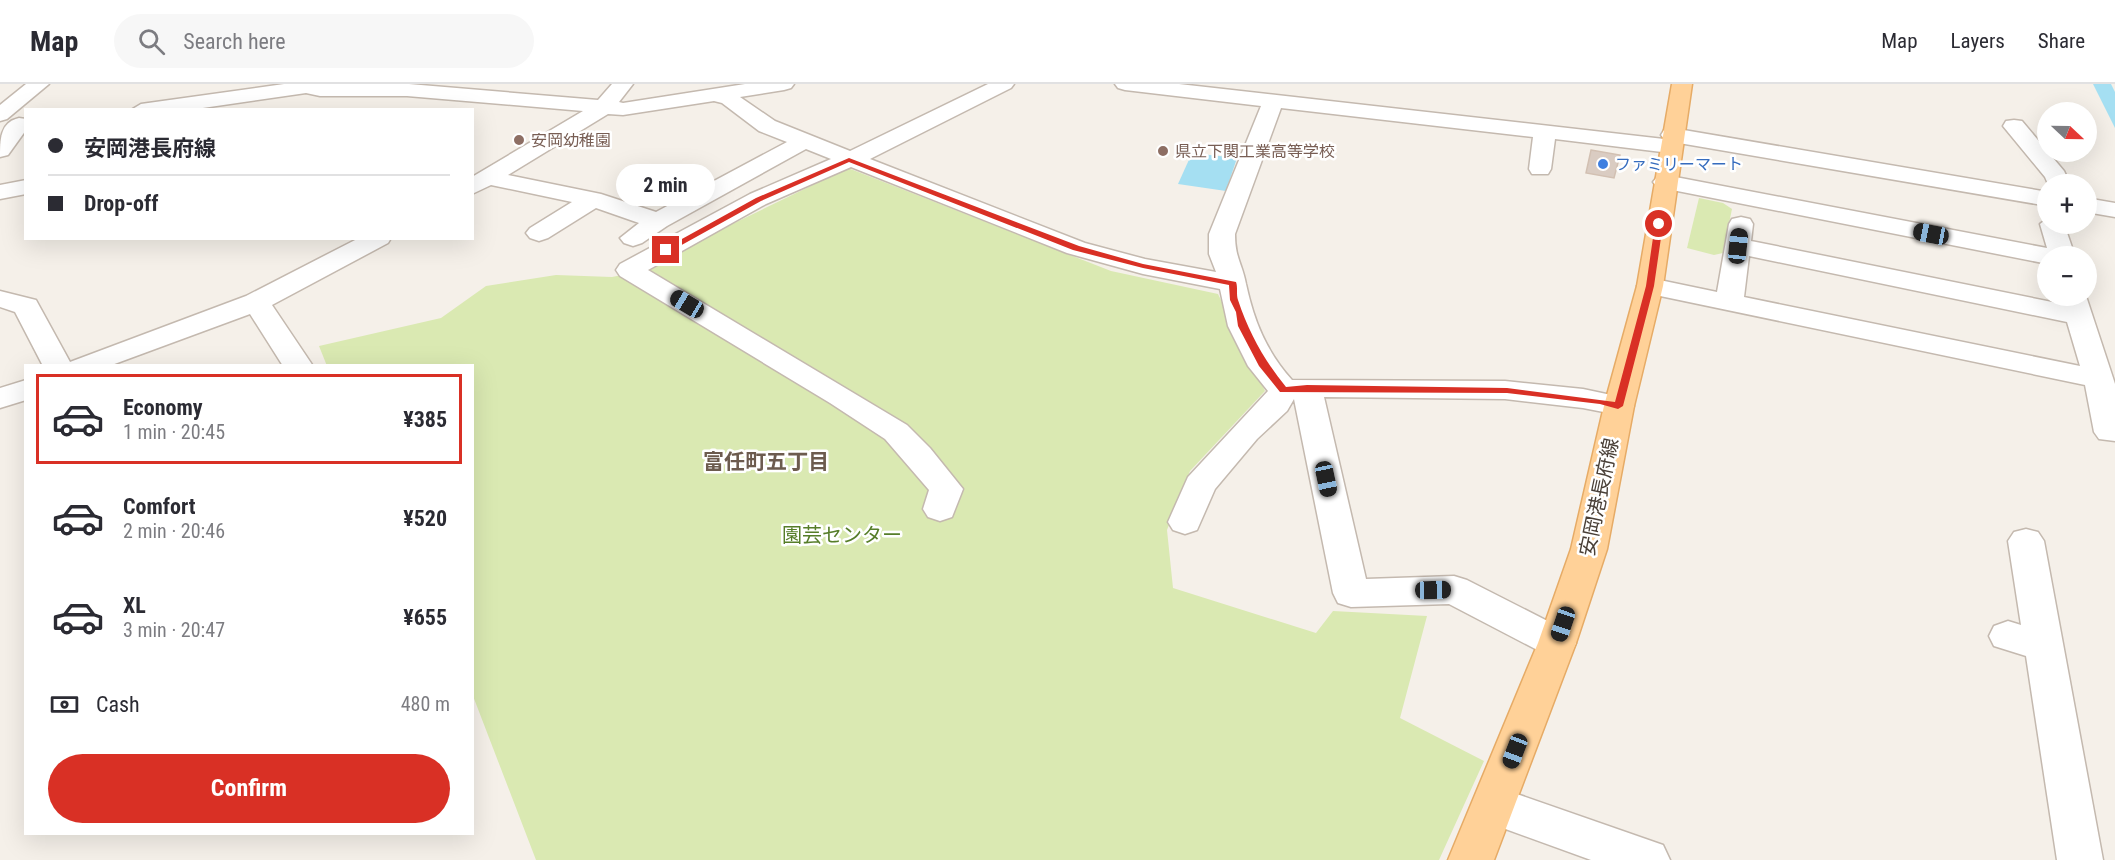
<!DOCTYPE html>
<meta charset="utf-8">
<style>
body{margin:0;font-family:"Roboto Condensed","Noto Sans JP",sans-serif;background:#f7f7f7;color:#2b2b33;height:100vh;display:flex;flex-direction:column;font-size:22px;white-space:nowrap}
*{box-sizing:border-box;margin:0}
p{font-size:20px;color:#7c7c81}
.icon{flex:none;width:33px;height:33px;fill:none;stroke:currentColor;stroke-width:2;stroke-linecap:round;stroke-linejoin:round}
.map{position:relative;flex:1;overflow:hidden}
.side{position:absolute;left:24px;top:280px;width:450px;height:471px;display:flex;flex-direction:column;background:#fff;border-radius:0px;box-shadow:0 6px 24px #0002}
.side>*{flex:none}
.top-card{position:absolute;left:24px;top:24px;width:450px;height:132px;border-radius:0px;box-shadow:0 6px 24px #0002;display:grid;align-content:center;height:132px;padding:0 24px;background:#fff}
.needle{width:39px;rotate:112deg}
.fabs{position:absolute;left:2037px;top:18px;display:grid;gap:12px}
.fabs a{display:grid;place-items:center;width:60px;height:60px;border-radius:50%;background:#fff;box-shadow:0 6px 24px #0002;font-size:30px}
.end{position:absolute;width:27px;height:27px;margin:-14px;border:8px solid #d93025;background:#fff;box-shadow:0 0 0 3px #fff}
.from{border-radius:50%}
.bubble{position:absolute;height:42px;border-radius:21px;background:#fff;box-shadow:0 6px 24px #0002;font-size:20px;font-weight:700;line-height:42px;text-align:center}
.car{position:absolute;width:18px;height:36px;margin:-18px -9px;border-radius:8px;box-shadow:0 0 4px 2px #0007;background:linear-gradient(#222 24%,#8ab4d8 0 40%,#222 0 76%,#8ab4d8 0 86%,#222 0)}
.top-card b{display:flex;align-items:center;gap:21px;height:57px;font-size:22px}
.top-card b+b{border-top:2px solid #e1e1e2}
.top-card i{width:15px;height:15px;background:#2b2b33}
ul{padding:10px 0 0;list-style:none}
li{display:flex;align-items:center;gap:18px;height:90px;margin:0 12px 9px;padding:0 12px;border:3px solid transparent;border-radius:0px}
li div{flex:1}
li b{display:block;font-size:22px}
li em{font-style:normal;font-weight:700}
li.active{border-color:#d93025}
li>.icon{width:54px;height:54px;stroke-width:1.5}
.pay{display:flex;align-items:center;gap:15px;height:66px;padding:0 24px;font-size:22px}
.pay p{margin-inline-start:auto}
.button{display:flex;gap:12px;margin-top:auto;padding:12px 24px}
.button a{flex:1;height:69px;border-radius:36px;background:#d93025;color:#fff;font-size:24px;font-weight:700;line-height:69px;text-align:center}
header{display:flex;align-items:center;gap:36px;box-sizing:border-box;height:84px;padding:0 30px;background:#fff;border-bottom:2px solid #e1e1e2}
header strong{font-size:28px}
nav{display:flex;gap:33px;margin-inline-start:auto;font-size:21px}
.search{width:420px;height:54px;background:#f7f7f7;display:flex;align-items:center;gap:15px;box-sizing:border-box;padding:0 21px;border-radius:33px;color:#7c7c81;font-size:22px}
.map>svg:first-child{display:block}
</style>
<header>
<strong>Map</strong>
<div class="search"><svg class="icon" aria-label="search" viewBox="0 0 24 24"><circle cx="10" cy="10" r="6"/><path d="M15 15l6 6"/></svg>Search here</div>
<nav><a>Map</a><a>Layers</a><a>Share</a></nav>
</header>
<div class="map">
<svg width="2115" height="776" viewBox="0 0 2115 776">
<rect width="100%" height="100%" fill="#f5f0e9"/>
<g fill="#dae9b2">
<path d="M848,84L1111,187L1218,210L1265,307L1190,387L1167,446L1173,504L1316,549L1333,527L1427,532L1400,634L1484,677L1439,776H536L473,612L472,282H327L319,262L441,234L486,202L556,191L612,193L652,185L724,144Z"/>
<path d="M1699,114L1723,119L1732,125L1723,169L1714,171L1687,164Z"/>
</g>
<g fill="#a5dff2">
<path d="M2093,0H2111L2115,8V44Z"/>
<path d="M1192,69L1237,74L1226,107L1178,100Z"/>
</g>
<path fill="#daccc2" stroke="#d2c0b2" stroke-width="1.5" d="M1591,66L1620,71L1614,94L1586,89Z"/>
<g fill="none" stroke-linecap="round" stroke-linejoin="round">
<g stroke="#c4b9af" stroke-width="3">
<g id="minor">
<path d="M26,0H49L7,35L0,37V21Z"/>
<path d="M284,0H409L598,16L612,0H633L619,18L623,19L745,0H794L791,4L784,6L740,13L775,37L850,67L988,0H1014L1011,4L870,75L1085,159L1145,175L1216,188L1209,170V150L1261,22L1125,6L1118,4L1115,0H1179L1664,55L1661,51L1664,46L1672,44L2048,108V122L1679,59L1681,62L1678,67L1670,69L1555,55L1551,85L1548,90H1532L1529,85L1533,53L1281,24L1235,150C1235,174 1242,179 1246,200C1254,237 1266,267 1292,296L1505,297L1583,305L1630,315L1634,322L1630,329L1619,331L1583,324L1505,315L1324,313L1366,495L1454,492L1467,496L1571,549L1576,559L1571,569L1557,574L1543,569L1449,520L1351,523L1338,519L1333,509L1294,315L1287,327L1257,355L1215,405L1197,446L1185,450L1173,446L1168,438L1188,393L1268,307L1248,282L1228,242L1220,205L1143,190L1067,169L851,83L766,120L648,186L907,341L930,364L963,405L952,433L940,437L928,433L923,425L929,406L885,355L830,319L620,192L616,186L620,180L750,110L831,75L806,65L667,142L642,159L633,162L624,159L620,154L639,139L596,124L548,154L539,157L530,154L526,149L530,144L572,118L491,101L472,110V93L583,27L407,12H320L306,9L189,26H131L141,20ZM714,17L722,19L759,47L787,58L656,128L601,110L508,91L608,30L623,31Z"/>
<path d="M19,34L26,35V46L8,71L0,73C0,56 0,38 19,34Z"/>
<path d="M2014,36L2022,37L2064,87L2070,100H2048L2045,93L2003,42L2006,37Z"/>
<path d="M1665,91L2047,164L2040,140L2048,134V140H2064L2075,172H2048V180L1657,103L1653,98L1657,93Z"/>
<path d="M26,96V110L0,115V101Z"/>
<path d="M2086,114L2115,119V133L2086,128Z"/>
<path d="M1741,133L1750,135L1753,140L1751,157L2062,220L2060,212H2086L2115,300V357L2099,355L2094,348L2085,301L1641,208L1637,202L1641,196L1650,194L1717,208L1729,140L1732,135ZM1749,172L2067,238L2080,282L1744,213Z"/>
<path d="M359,154H391L388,159L272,221L313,282H283L250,230L109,282H43L15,228L0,223V207L36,216L70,278L246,212Z"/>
<path d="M26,296V316L0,324V304Z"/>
<path d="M2026,445L2038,448L2044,457L2103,776H2057L2026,572L1994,562L1989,552L1994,542L2008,537L2021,541L2008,457L2014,448Z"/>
<path d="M1494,702L1663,761L1670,776H1591L1478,735L1472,721L1478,707Z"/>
</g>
</g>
<g stroke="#e6ab66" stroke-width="3">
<path id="major" d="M1672,0H1692L1663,202L1634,322L1607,465L1576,559L1494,776H1448L1538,559L1571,465L1604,322L1637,202Z"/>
</g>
<use href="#minor" fill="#fff" fill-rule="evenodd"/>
<use href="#major" fill="#ffd198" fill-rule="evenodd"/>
</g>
<path fill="#d93025" d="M849,74L1079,162L1143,180L1236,198C1238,203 1236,211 1238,216C1249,249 1264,276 1286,303L1307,301L1507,304L1615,318L1646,202L1655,140L1659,137L1663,140L1654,202L1623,322L1618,325L1600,320L1507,309L1280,308L1259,282L1238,242L1236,228L1230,216L1229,201L1143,184L1073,166L849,78L761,117L669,168L662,166L756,114Z"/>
<g fill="#8d6e63" stroke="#fff" stroke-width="2">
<circle cx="519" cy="56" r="6"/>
<circle cx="1163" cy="67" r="6"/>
</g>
<circle fill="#3f7fe0" stroke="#fff" stroke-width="2" cx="1603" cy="80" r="6"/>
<g text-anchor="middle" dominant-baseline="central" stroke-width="5" stroke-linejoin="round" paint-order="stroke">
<g font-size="16" fill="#785e54" stroke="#fff" text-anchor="start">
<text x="531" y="56">安岡幼稚園</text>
<text x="1175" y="67">県立下関工業高等学校</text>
</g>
<g font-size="16" fill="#366cbe" stroke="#fff" text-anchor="start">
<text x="1615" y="80">ファミリーマート</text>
</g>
<g font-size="20" fill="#493f37" stroke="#fff">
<text transform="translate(1599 413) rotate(-78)">安岡港長府線</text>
</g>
<g font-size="20" fill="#567d29" stroke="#fff">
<text x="842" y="451">園芸センター</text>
</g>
<g font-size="21" font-weight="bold" fill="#6c5b4e" stroke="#fff">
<text x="766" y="378">富任町五丁目</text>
</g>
</g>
</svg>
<div class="fabs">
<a><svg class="needle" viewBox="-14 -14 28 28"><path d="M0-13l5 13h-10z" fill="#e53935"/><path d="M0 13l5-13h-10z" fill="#7c7c81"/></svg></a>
<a>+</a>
<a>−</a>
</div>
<i class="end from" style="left:1659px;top:140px"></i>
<i class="end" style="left:666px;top:166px"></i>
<div class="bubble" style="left:616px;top:80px;width:99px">2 min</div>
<i class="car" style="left:1931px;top:150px;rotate:281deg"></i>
<i class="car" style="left:1738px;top:162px;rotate:6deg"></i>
<i class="car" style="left:687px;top:220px;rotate:301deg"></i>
<i class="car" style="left:1326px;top:395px;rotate:168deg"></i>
<i class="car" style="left:1433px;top:506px;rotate:89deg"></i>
<i class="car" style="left:1563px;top:540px;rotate:199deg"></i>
<i class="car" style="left:1515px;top:667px;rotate:201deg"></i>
<div class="top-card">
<b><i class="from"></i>安岡港長府線</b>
<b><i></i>Drop-off</b>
</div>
<section class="side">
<ul>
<li class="active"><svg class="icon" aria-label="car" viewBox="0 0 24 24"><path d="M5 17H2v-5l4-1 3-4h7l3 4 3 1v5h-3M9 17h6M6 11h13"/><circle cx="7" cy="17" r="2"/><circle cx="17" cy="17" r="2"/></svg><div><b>Economy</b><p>1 min · 20:45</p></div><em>¥385</em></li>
<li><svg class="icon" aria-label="car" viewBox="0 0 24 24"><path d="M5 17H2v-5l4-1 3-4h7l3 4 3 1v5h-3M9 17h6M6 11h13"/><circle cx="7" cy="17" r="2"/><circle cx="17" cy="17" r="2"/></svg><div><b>Comfort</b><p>2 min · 20:46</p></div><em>¥520</em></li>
<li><svg class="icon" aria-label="car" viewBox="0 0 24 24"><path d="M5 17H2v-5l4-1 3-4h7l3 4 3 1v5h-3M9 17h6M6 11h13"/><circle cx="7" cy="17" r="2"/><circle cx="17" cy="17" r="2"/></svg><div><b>XL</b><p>3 min · 20:47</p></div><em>¥655</em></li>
</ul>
<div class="pay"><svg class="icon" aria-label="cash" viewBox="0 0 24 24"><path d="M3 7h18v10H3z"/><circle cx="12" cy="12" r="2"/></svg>Cash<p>480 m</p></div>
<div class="button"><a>Confirm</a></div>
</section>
</div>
